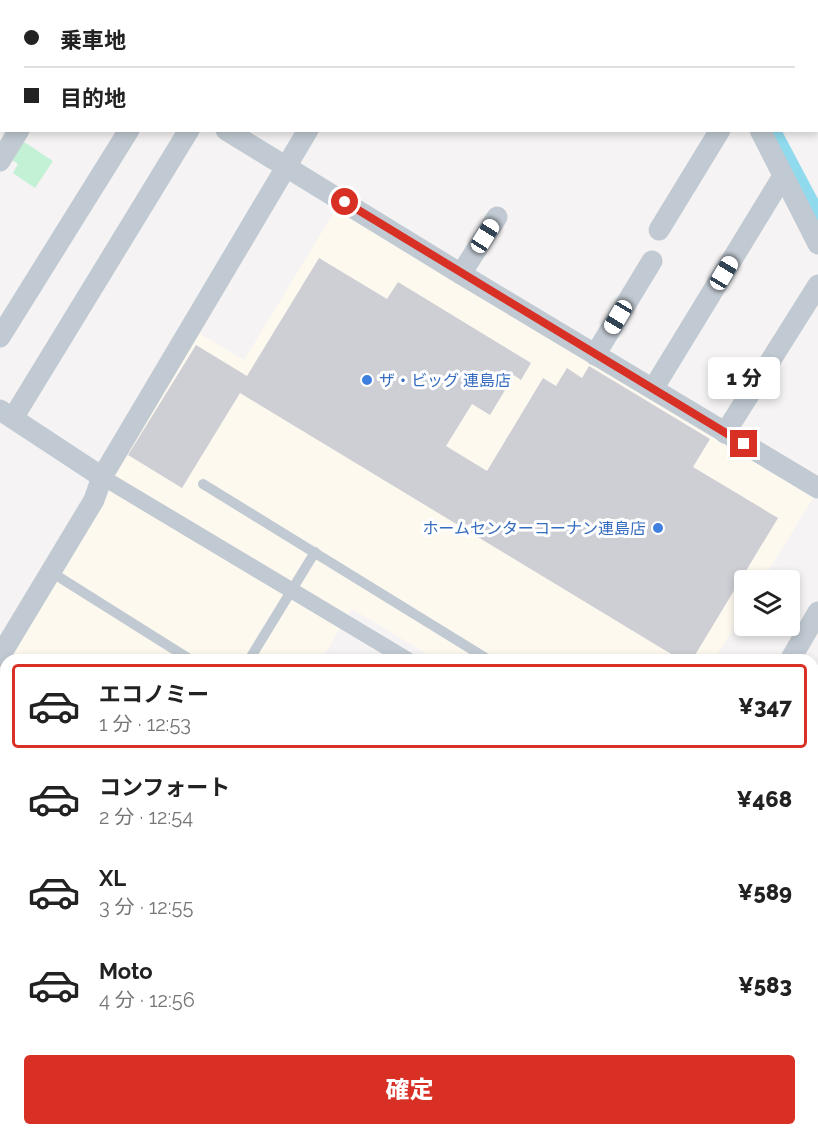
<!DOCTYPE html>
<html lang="ja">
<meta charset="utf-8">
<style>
body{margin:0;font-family:Raleway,"Noto Sans JP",sans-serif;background:#f2f2f2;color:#222;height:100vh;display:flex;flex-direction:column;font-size:22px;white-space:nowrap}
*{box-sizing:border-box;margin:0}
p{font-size:20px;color:#767676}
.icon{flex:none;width:33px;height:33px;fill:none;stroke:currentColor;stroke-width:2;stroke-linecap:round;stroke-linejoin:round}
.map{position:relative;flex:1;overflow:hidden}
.details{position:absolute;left:0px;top:654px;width:819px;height:482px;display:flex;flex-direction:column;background:#fff;border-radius:18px 18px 0 0;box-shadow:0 3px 9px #0003}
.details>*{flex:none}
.banner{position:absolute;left:0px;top:0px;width:819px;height:132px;box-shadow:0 3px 9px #0003;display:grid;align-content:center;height:132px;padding:0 24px;background:#fff}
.fabs{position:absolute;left:734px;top:570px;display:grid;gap:12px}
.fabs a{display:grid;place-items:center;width:66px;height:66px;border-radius:6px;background:#fff;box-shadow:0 3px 9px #0003;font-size:30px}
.end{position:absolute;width:27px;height:27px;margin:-14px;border:8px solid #d93025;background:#fff;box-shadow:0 0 0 3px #fff}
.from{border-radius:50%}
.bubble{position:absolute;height:42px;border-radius:6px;background:#fff;box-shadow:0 3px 9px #0003;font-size:20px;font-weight:800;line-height:42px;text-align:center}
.car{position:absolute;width:18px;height:36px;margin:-18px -9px;border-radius:8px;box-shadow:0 0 4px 2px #0007;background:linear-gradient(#fff 24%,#345 0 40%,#fff 0 76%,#345 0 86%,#fff 0)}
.banner b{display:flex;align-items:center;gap:21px;height:57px;font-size:22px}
.banner b+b{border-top:2px solid #e0e0e0}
.banner i{width:15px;height:15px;background:#222}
ul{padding:10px 0 0;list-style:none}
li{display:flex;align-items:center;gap:18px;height:84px;margin:0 12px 9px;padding:0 12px;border:3px solid transparent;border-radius:6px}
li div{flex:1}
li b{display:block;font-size:22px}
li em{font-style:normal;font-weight:800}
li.active{border-color:#d93025}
li>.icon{width:54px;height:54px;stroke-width:1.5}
.action{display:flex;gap:12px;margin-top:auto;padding:12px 24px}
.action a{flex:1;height:69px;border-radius:6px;background:#d93025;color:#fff;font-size:24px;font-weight:800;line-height:69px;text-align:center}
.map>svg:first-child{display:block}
</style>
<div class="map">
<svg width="818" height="1135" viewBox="0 0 818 1135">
<rect width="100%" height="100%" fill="#f5f3f3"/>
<g fill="#fdf9ef">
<path d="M336,209L813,498L763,580H744V611L714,660H437L352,609L321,660H8L111,490L115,466L197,332L244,360Z"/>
<path d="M6,664V794L0,790V674Z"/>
</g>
<path fill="#c3f1d5" d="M21,140L53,161L35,188L13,173L18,164L9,158Z"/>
<g fill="#90daee">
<path d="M767,131H782L818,199V228Z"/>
<path d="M813,882L818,886V998L813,995Z"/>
<path d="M813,1011L818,1014V1053L813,1061Z"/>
<path d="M818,1058V1128L813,1125V1066Z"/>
</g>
<path fill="#cdcfd5" d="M319,258L387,299L398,282L531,363L521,380L514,375L490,415L472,404L446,446L487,471L543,378L556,386L567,368L582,378L589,366L710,439L693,467L778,518L692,660H681L240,393L182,488L128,455L196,345L247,376Z"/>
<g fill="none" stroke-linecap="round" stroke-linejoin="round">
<g stroke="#c1cad2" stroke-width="10">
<path d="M203,484L489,660"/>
<path d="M51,572L191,660"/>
<path d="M249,660L315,552"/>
<path d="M813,763L818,766"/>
<path d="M752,1130L761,1135"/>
</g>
<path stroke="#c1cad2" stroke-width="16" d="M102,477L408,660"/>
<g stroke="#c1cad2" stroke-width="21">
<path d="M13,0L16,2"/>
<path d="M650,0L652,2"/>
<path d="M698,0V2"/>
<path d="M193,2L194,0"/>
<path d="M276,2L277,0"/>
<path d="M387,2L388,0"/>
<path d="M546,2L547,0"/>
<path d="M226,130L461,274L818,488"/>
<path d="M760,130L818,244"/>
<path d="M0,161L19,130"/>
<path d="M659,230L720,130"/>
<path d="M461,274L497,217"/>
<path d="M0,337L129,130"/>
<path d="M595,355L652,261"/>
<path d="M653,389L783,176"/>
<path d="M0,410L102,477"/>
<path d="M13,418L189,130"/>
<path d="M725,433L818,285"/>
<path d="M0,656L94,500L102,477L308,130"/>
<path d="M790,660L818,612"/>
<path d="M813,681L818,684"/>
<path d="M497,1135L500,1130"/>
</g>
<g stroke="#c1cad2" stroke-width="27">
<path d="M811,0L812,2"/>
<path d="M0,801L6,805"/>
<path d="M542,1130L551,1135"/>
</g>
</g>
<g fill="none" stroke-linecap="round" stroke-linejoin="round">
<path stroke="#d93025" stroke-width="8" d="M345,202L744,444"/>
</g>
<g fill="#3f7fe0" stroke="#fff" stroke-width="2">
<circle cx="367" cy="380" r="6"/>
<circle cx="658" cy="528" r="6"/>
</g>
<g text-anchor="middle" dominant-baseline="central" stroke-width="6" stroke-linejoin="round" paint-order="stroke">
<g font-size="16" fill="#366cbe" stroke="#fff" text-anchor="start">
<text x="379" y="380">ザ・ビッグ 連島店</text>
<text x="646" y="528" text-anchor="end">ホームセンターコーナン連島店</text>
</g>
</g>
</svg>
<div class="fabs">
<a><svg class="icon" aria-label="layers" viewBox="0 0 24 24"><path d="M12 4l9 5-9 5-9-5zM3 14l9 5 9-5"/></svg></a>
</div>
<i class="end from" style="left:345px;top:202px"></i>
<i class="end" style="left:744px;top:444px"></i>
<div class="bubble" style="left:708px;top:357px;width:72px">1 分</div>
<i class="car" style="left:485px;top:236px;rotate:32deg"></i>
<i class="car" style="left:724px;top:273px;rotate:31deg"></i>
<i class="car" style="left:618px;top:317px;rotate:211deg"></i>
<div class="banner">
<b><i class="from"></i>乗車地</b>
<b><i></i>目的地</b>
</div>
<section class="details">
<ul>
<li class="active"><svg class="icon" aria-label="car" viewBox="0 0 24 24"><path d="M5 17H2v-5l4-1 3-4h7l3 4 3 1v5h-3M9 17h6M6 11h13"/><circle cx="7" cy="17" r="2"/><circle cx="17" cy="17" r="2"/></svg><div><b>エコノミー</b><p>1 分 · 12:53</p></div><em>¥347</em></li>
<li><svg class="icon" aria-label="car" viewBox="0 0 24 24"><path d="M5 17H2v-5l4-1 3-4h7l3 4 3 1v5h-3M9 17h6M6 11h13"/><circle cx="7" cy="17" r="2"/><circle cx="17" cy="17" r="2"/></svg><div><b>コンフォート</b><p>2 分 · 12:54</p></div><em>¥468</em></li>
<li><svg class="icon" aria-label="car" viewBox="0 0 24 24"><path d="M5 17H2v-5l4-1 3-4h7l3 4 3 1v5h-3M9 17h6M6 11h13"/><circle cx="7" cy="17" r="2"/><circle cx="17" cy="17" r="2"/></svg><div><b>XL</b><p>3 分 · 12:55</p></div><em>¥589</em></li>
<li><svg class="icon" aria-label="car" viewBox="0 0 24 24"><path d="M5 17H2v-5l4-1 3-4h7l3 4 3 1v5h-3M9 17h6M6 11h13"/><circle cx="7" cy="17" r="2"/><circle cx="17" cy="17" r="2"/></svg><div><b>Moto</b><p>4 分 · 12:56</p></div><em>¥583</em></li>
</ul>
<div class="action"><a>確定</a></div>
</section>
</div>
